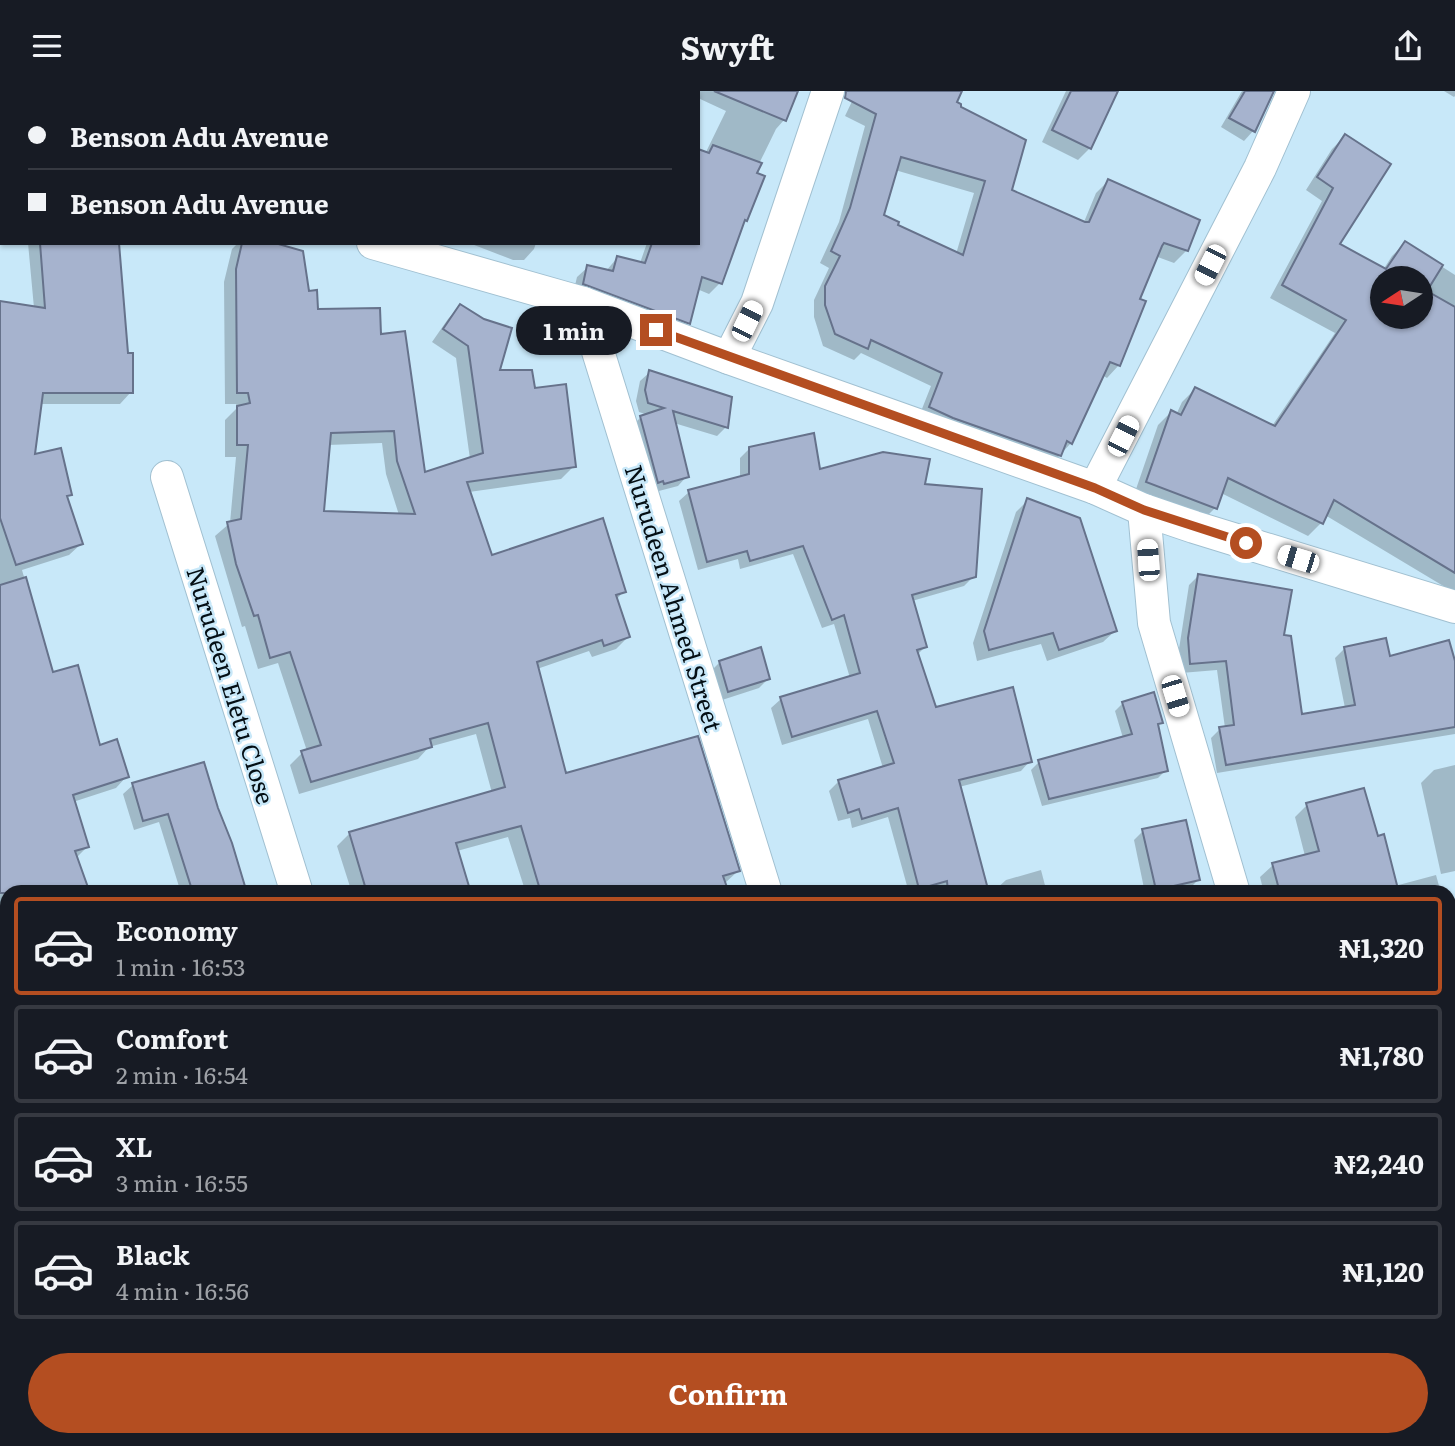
<!DOCTYPE html>
<meta charset="utf-8">
<style>
body{margin:0;font-family:Literata,serif;background:#242831;color:#f1f3f6;height:100vh;display:flex;flex-direction:column;font-size:26px;white-space:nowrap}
*{box-sizing:border-box;margin:0}
p{font-size:23px;color:#9ea1a6}
.icon{flex:none;width:38px;height:38px;fill:none;stroke:currentColor;stroke-width:2;stroke-linecap:round;stroke-linejoin:round}
.map{position:relative;flex:1;overflow:hidden}
.drawer{position:absolute;left:0px;top:794px;width:1456px;height:562px;display:flex;flex-direction:column;background:#171b24;border-radius:21px 21px 0 0;box-shadow:0 2px 5px #0004}
.drawer>*{flex:none}
.banner{position:absolute;left:0px;top:0px;width:700px;height:154px;box-shadow:0 2px 5px #0004;display:grid;align-content:center;height:154px;padding:0 28px;background:#171b24}
.needle{width:46px;rotate:258deg}
.buttons{position:absolute;left:1370px;top:175px;display:grid;gap:14px}
.buttons a{display:grid;place-items:center;width:63px;height:63px;border-radius:50%;background:#171b24;box-shadow:0 2px 5px #0004;font-size:35px}
.end{position:absolute;width:32px;height:32px;margin:-16px;border:9px solid #b44e21;background:#fff;box-shadow:0 0 0 4px #fff}
.from{border-radius:50%}
.bubble{position:absolute;height:49px;border-radius:24px;background:#171b24;box-shadow:0 2px 5px #0004;font-size:23px;font-weight:700;line-height:49px;text-align:center}
.car{position:absolute;width:21px;height:42px;margin:-21px -10px;border-radius:9px;box-shadow:0 0 5px 2px #0007;background:linear-gradient(#fff 24%,#345 0 40%,#fff 0 76%,#345 0 86%,#fff 0)}
.banner b{display:flex;align-items:center;gap:24px;height:66px;font-size:26px}
.banner b+b{border-top:2px solid #363941}
.banner i{width:18px;height:18px;background:#f1f3f6}
ul{padding:12px 0 0;list-style:none}
li{display:flex;align-items:center;gap:21px;height:98px;margin:0 14px 10px;padding:0 14px;border:4px solid #363941;border-radius:7px}
li div{flex:1}
li b{display:block;font-size:26px}
li em{font-style:normal;font-weight:700}
li.selected{border-color:#b44e21}
li>.icon{width:63px;height:63px;stroke-width:1.5}
.action{display:flex;gap:14px;margin-top:auto;padding:14px 28px}
.action a{flex:1;height:80px;border-radius:42px;background:#b44e21;color:#fff;font-size:28px;font-weight:700;line-height:80px;text-align:center}
header{display:flex;justify-content:space-between;align-items:center;height:91px;padding:0 28px;background:#171b24;font-size:32px;font-weight:700}
.map>svg:first-child{display:block}
</style>
<header><svg class="icon" aria-label="menu" viewBox="0 0 24 24"><path d="M4 6h16M4 12h16M4 18h16"/></svg>Swyft<svg class="icon" aria-label="share" viewBox="0 0 24 24"><path d="M12 15V3M7 8l5-5 5 5M5 13v7h14v-7"/></svg></header>
<div class="map">
<svg width="1455" height="1355" viewBox="0 0 1455 1355">
<rect width="100%" height="100%" fill="#c8e8f9"/>
<g fill="#0003" fill-rule="evenodd">
<path d="M36,0H139V2Z"/>
<path d="M397,0H593L396,2Z"/>
<path d="M682,0H797L784,29L776,38L754,83L746,129L741,133L720,192L709,203L697,198L689,232L678,242L573,203L577,186L588,176L606,180L617,167L640,172L647,152H698L706,61L726,20L698,7V2Z"/>
<path d="M857,0H960L954,12L1010,100L1084,131L1096,102L1108,90L1187,159L1174,172L1155,165L1138,209L1119,274L1107,287L1102,284L1071,352L1048,377L918,328L931,295L861,262L854,269L823,255L814,226V209L829,177L820,172L839,131L865,35L845,25ZM895,79L974,102L956,163L895,135L881,125Z"/>
<path d="M1066,0H1116L1090,57L1078,69L1042,51Z"/>
<path d="M1242,0H1272L1253,40L1244,50L1221,36Z"/>
<path d="M1444,0H1455V5L1454,6Z"/>
<path d="M1345,45L1338,154L1383,179L1392,165L1405,152L1455,184V502L1325,424L1321,432L1308,445L1221,402L1215,417L1203,429L1134,404L1158,334L1171,321L1176,324L1182,311L1195,298L1272,335L1335,242L1270,207L1322,110L1306,99L1332,58ZM1382,187H1421V226H1382Z"/>
<path d="M28,152H117L131,301L120,313H40L33,365L70,403L66,407L81,453L69,464L22,479L52,583L98,656L127,685L116,697L73,711L87,756L76,767L7,802V882L0,884V212L34,217Z"/>
<path d="M238,152H268L308,202L316,220L380,245L424,383L470,368L456,267L432,251L448,228L460,215L497,281L533,299L574,375L561,388L469,401L491,466L624,500L616,509L628,546L616,558L592,566L589,560L537,578L565,684L738,780L724,793L727,802H507L524,796L508,746L457,760L470,802H352L337,755L350,742L492,702L476,643L429,656L418,668L299,703L290,674L302,662L307,660L278,572L258,578L245,535L242,536L215,445L230,432L236,366H225V329L237,317L236,313H225L224,191L232,158ZM382,352L386,383L399,424L323,422L328,354Z"/>
<path d="M469,152H536L534,158L524,169H513Z"/>
<path d="M650,281L726,336L717,345L674,332L687,385L678,395L655,401L631,336L641,326L648,324L639,321L636,310L640,290Z"/>
<path d="M750,357L819,381L923,394L974,485L964,495L912,510L925,556L917,564L935,618L1030,670L1021,680L959,696L972,790L927,802H909L888,726L852,737L850,727L838,730L829,700L839,690L883,677L868,628L782,654L771,617L781,608L850,587L834,533L822,537L793,463L740,478L738,468L698,479L679,410L689,401L740,387V367Z"/>
<path d="M1028,409L1115,540L1103,551L1047,570L1041,553L977,570L973,552L1016,421Z"/>
<path d="M1199,484L1282,545L1300,625L1345,617L1335,567L1345,557L1388,567L1455,577V643L1217,682L1211,647L1220,638L1225,637L1217,579L1181,582L1179,558L1189,494Z"/>
<path d="M720,571L768,588L759,597L719,610L710,581Z"/>
<path d="M1123,612L1161,631L1156,636L1166,679L1158,687L1042,715L1031,679L1039,671L1123,647L1115,620Z"/>
<path d="M203,673L247,802H181L159,731L134,739L123,703L133,694Z"/>
<path d="M1455,674V780L1441,783L1421,692L1434,679Z"/>
<path d="M1307,714L1376,747L1395,795L1436,784L1441,802H1264L1260,786L1273,774L1305,765L1295,726Z"/>
<path d="M1143,740L1198,789L1189,798L1173,802H1145L1134,749Z"/>
<path d="M1041,779L1047,802H996L995,799L1006,789Z"/>
<path d="M1449,830L1455,852V1003L1449,1005Z"/>
<path d="M7,1000V1136L0,1138V1002Z"/>
<path d="M1455,1073V1355H1442L1441,1349H1449V1075Z"/>
<path d="M266,1349H753L755,1355H268Z"/>
<path d="M1042,1349H1219L1220,1355H1043Z"/>
<path d="M1287,1349H1347L1349,1355H1289Z"/>
<path d="M201,1351L202,1355H184Z"/>
</g>
<g fill="#a6b3ce" stroke="#66728b" stroke-width="2" fill-rule="evenodd">
<path d="M714,0H798L786,30Z"/>
<path d="M846,0H962L957,11L961,13V16L1026,49L1012,99L1085,131H1089L1108,88L1200,129L1188,160L1164,152L1162,155L1140,208L1146,210L1120,275L1110,271L1072,353L1067,350L1061,365L953,327L929,316L942,282L871,249L868,258L835,243L825,214V195L840,165L831,160L850,117L876,23L845,7ZM901,66L985,90L963,164L898,134L899,131L884,124Z"/>
<path d="M1071,0H1118L1091,58L1052,39Z"/>
<path d="M1245,0H1274L1255,41L1229,27Z"/>
<path d="M1345,43L1391,73L1340,153L1386,178L1405,150L1443,174L1427,200L1455,216V482L1334,409L1323,433L1228,387L1217,418L1146,391L1171,319L1181,324L1195,296L1275,335L1346,229L1282,194L1333,97L1317,86ZM1382,187H1421V226H1382Z"/>
<path d="M713,54L762,72L757,82L765,85L747,130L745,129L722,193L702,186L690,233L583,193L587,174L613,180L617,165L645,172L652,152H698V58L709,62Z"/>
<path d="M40,152H119L128,262H133V302H43L35,363L61,357L72,404L67,405L83,453L16,474L0,427V210L45,217Z"/>
<path d="M242,152H275L303,160L309,200L317,199L318,218L380,217L381,243L405,240L425,381L483,362L468,255L443,238L460,213L484,228L512,237L500,279H532L535,297L566,293L576,376L467,391L492,464L603,427L626,501L616,504L630,546L604,555L602,549L537,571L566,682L698,645L740,780L723,785L729,802H541L521,735L456,752L471,802H367L349,741L505,696L488,632L430,648L432,656L311,691L301,660L321,654L290,561L270,567L258,524L254,525L236,473L227,431L241,428L248,354H237V315L250,312L248,302H237L236,178ZM394,340L397,370L415,423L324,420L331,342Z"/>
<path d="M649,279L732,306L728,337L673,320L689,386L664,393L663,390L658,392L640,325L664,317L648,312L645,299Z"/>
<path d="M814,342L820,378L883,361L930,368L925,393L982,398L976,486L912,504L927,556L917,559L936,616L1013,596L1032,671L959,689L989,802H948L947,790L919,798L898,717L862,728L859,718L848,722L838,689L894,672L877,620L792,646L780,606L860,582L844,524L832,529L803,455L750,470L747,460L707,471L688,399L749,383V356Z"/>
<path d="M1027,407L1080,427L1117,540L1059,559L1053,542L989,559L984,540Z"/>
<path d="M1198,483L1292,499L1284,544L1291,545L1302,623L1355,614L1344,556L1386,547L1390,565L1449,549L1455,570V636L1226,674L1219,636L1234,634L1226,570L1190,573L1188,547Z"/>
<path d="M26,486L53,581L78,574L100,654L117,648L129,686L73,704L89,756L75,760L90,802H0V494Z"/>
<path d="M761,556L770,588L728,601L719,570Z"/>
<path d="M1154,601L1163,632L1158,633L1168,680L1049,708L1038,669L1132,643L1122,611Z"/>
<path d="M204,671L218,717L232,752L247,802H193L168,723L143,730L132,692Z"/>
<path d="M1364,697L1378,745L1384,743L1399,802H1280L1272,772L1319,760L1306,712Z"/>
<path d="M1186,729L1200,789L1156,799L1142,738Z"/>
</g>
<g fill="none" stroke-linecap="round" stroke-linejoin="round">
<g stroke="#a1c0d1" stroke-width="34">
<g id="street">
<path d="M359,2L360,0"/>
<path d="M0,25L2,26"/>
<path d="M373,152L583,212L729,267L1095,397L1144,419L1194,436L1455,516"/>
<path d="M583,212L766,802"/>
<path d="M729,267L757,212L828,0"/>
<path d="M167,386L297,802"/>
<path d="M1095,397L1260,77L1294,0"/>
<path d="M1144,419L1154,532L1234,802"/>
<path d="M0,1180L7,1177"/>
<path d="M1397,1349L1398,1355"/>
<path d="M932,1355L944,1351"/>
</g>
</g>
<use href="#street" stroke="#fff" stroke-width="32"/>
</g>
<g fill="none" stroke-linecap="round" stroke-linejoin="round">
<path stroke="#b44e21" stroke-width="9" d="M656,239L1095,397L1144,419L1246,452"/>
</g>
<g text-anchor="middle" dominant-baseline="central" stroke-width="5" stroke-linejoin="round" paint-order="stroke">
<g font-size="24" fill="#040e14" stroke="#c8e8f9">
<text transform="translate(675 507) rotate(73)">Nurudeen Ahmed Street</text>
<text transform="translate(232 594) rotate(73)">Nurudeen Eletu Close</text>
</g>
</g>
</svg>
<div class="buttons">
<a><svg class="needle" viewBox="-14 -14 28 28"><path d="M0-13l5 13h-10z" fill="#e53935"/><path d="M0 13l5-13h-10z" fill="#9ea1a6"/></svg></a>
</div>
<i class="end from" style="left:1246px;top:452px"></i>
<i class="end" style="left:656px;top:239px"></i>
<div class="bubble" style="left:516px;top:215px;width:116px">1 min</div>
<i class="car" style="left:1210px;top:174px;rotate:207deg"></i>
<i class="car" style="left:747px;top:230px;rotate:26deg"></i>
<i class="car" style="left:1123px;top:345px;rotate:27deg"></i>
<i class="car" style="left:1298px;top:468px;rotate:287deg"></i>
<i class="car" style="left:1148px;top:469px;rotate:356deg"></i>
<i class="car" style="left:1175px;top:605px;rotate:163deg"></i>
<div class="banner">
<b><i class="from"></i>Benson Adu Avenue</b>
<b><i></i>Benson Adu Avenue</b>
</div>
<section class="drawer">
<ul>
<li class="selected"><svg class="icon" aria-label="car" viewBox="0 0 24 24"><path d="M5 17H2v-5l4-1 3-4h7l3 4 3 1v5h-3M9 17h6M6 11h13"/><circle cx="7" cy="17" r="2"/><circle cx="17" cy="17" r="2"/></svg><div><b>Economy</b><p>1 min · 16:53</p></div><em>₦1,320</em></li>
<li><svg class="icon" aria-label="car" viewBox="0 0 24 24"><path d="M5 17H2v-5l4-1 3-4h7l3 4 3 1v5h-3M9 17h6M6 11h13"/><circle cx="7" cy="17" r="2"/><circle cx="17" cy="17" r="2"/></svg><div><b>Comfort</b><p>2 min · 16:54</p></div><em>₦1,780</em></li>
<li><svg class="icon" aria-label="car" viewBox="0 0 24 24"><path d="M5 17H2v-5l4-1 3-4h7l3 4 3 1v5h-3M9 17h6M6 11h13"/><circle cx="7" cy="17" r="2"/><circle cx="17" cy="17" r="2"/></svg><div><b>XL</b><p>3 min · 16:55</p></div><em>₦2,240</em></li>
<li><svg class="icon" aria-label="car" viewBox="0 0 24 24"><path d="M5 17H2v-5l4-1 3-4h7l3 4 3 1v5h-3M9 17h6M6 11h13"/><circle cx="7" cy="17" r="2"/><circle cx="17" cy="17" r="2"/></svg><div><b>Black</b><p>4 min · 16:56</p></div><em>₦1,120</em></li>
</ul>
<div class="action"><a>Confirm</a></div>
</section>
</div>
